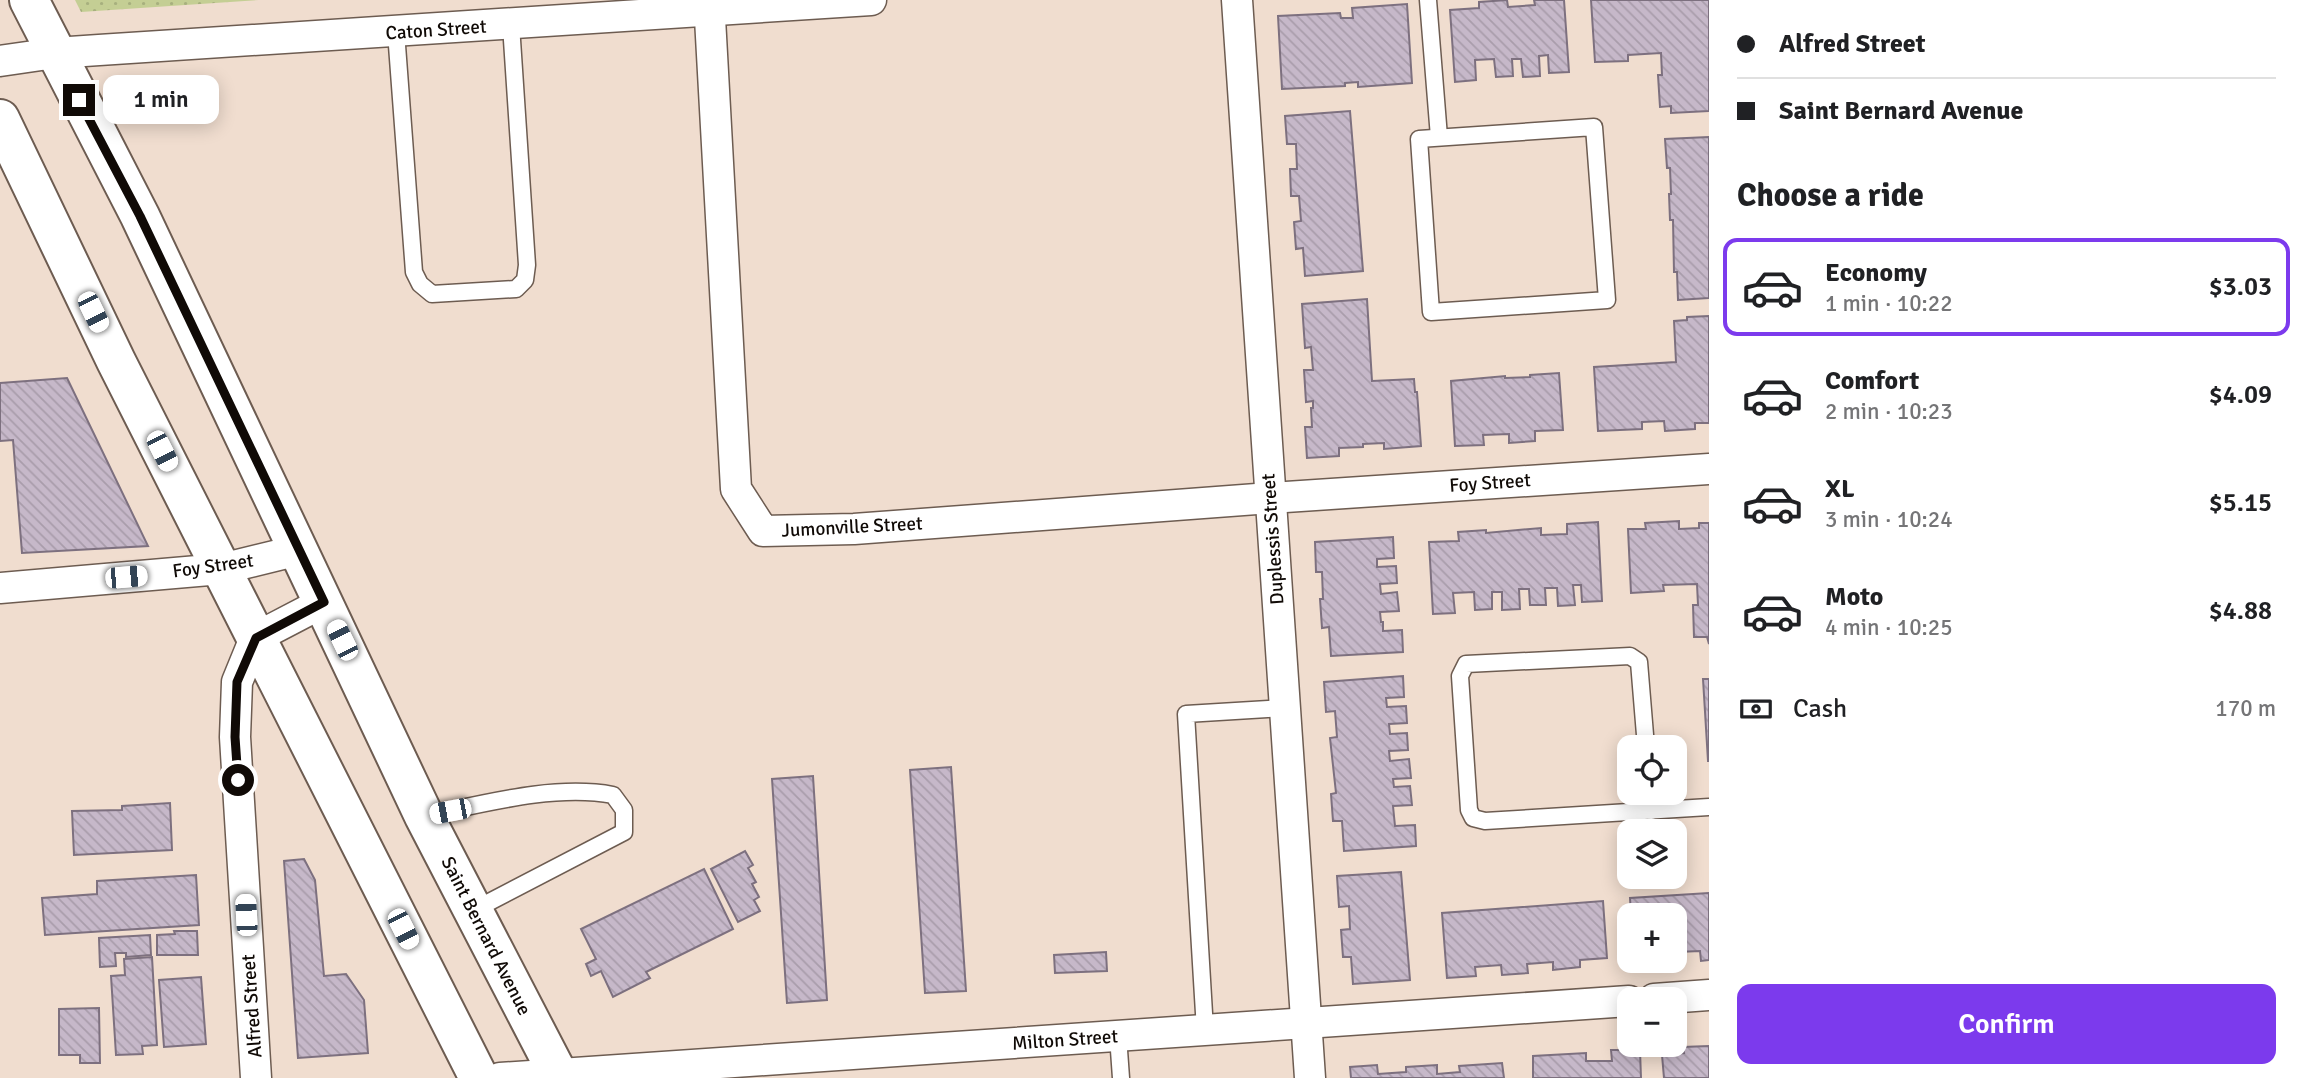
<!DOCTYPE html>
<meta charset="utf-8">
<style>
body{margin:0;font-family:Signika,sans-serif;background:#f6f6f6;color:#202124;height:100vh;display:flex;flex-direction:column;font-size:26px;white-space:nowrap}
*{box-sizing:border-box;margin:0}
p{font-size:23px;color:#757577}
.icon{flex:none;width:38px;height:38px;fill:none;stroke:currentColor;stroke-width:2;stroke-linecap:round;stroke-linejoin:round}
.map{position:relative;flex:1;overflow:hidden}
.side{display:flex;flex-direction:column;background:#fff;width:595px}
.side>*{flex:none}
.guide{display:grid;align-content:center;height:154px;padding:0 28px;background:#fff}
.buttons{position:absolute;left:1617px;top:735px;display:grid;gap:14px}
.buttons a{display:grid;place-items:center;width:70px;height:70px;border-radius:14px;background:#fff;box-shadow:0 4px 18px #0003;font-size:35px}
.end{position:absolute;width:32px;height:32px;margin:-16px;border:9px solid #100a06;background:#fff;box-shadow:0 0 0 4px #fff}
.from{border-radius:50%}
.bubble{position:absolute;height:49px;border-radius:14px;background:#fff;box-shadow:0 4px 18px #0003;font-size:23px;font-weight:600;line-height:49px;text-align:center}
.car{position:absolute;width:21px;height:42px;margin:-21px -10px;border-radius:9px;box-shadow:0 0 5px 2px #0007;background:linear-gradient(#fff 24%,#345 0 40%,#fff 0 76%,#345 0 86%,#fff 0)}
.guide b{display:flex;align-items:center;gap:24px;height:66px;font-size:26px}
.guide b+b{border-top:2px solid #e0e0e0}
.guide i{width:18px;height:18px;background:#202124}
ul{padding:0;list-style:none}
li{display:flex;align-items:center;gap:21px;height:98px;margin:0 14px 10px;padding:0 14px;border:4px solid transparent;border-radius:14px}
li div{flex:1}
li b{display:block;font-size:26px}
li em{font-style:normal;font-weight:600}
li.on{border-color:#7c3aed}
li>.icon{width:63px;height:63px;stroke-width:1.5}
h2{padding:0 28px;font-size:32px;line-height:84px}
.pay{display:flex;align-items:center;gap:18px;height:77px;padding:0 28px;font-size:26px}
.pay p{margin-inline-start:auto}
.action{display:flex;gap:14px;margin-top:auto;padding:14px 28px}
.action a{flex:1;height:80px;border-radius:14px;background:#7c3aed;color:#fff;font-size:28px;font-weight:600;line-height:80px;text-align:center}
main{display:flex;flex:1;min-height:0}
.map>svg:first-child{display:block}
</style>
<main>
<div class="map">
<svg width="1709" height="1078" viewBox="0 0 1709 1078">
<defs>
<pattern id="grass-dots" width="8" height="8" patternUnits="userSpaceOnUse" patternTransform="scale(1.75)"><rect width="8" height="8" fill="#c4ce94"/><path d="M2 2h.1M6 6h.1" fill="none" stroke="#a7b07e" stroke-width="1.8" stroke-linecap="round"/></pattern>
<pattern id="building-back-hatch" width="6" height="6" patternUnits="userSpaceOnUse" patternTransform="scale(1.75)"><rect width="6" height="6" fill="#c6b8c9"/><path d="M-1 5l2 2M0 0l6 6M5-1l2 2" fill="none" stroke="#a99dab"/></pattern>
</defs>
<rect width="100%" height="100%" fill="#f0ddcf"/>
<path fill="url(#grass-dots)" d="M75,0H259L81,12Z"/>
<g fill="url(#building-back-hatch)" stroke="#7d707f" stroke-width="2">
<path d="M1507,0L1508,7L1535,5L1534,0H1564L1569,72L1549,73L1548,55L1539,56L1540,76L1523,77L1521,59H1512L1513,76L1496,77L1494,59L1475,60L1476,80L1455,82L1450,10L1479,8V2Z"/>
<path d="M1591,0H1709V111L1671,113V106L1660,107L1658,75H1662L1661,53L1628,55V61L1595,62Z"/>
<path d="M1407,4L1412,83L1358,87V82L1345,83V86L1282,89L1278,16L1340,13L1341,18H1353L1352,8Z"/>
<path d="M1350,111L1363,271L1305,276L1303,248L1296,249L1294,222L1301,221L1299,196H1291L1290,169H1297L1296,144H1287L1285,116Z"/>
<path d="M1709,137V298L1678,300L1677,272H1674L1673,220H1670L1669,194H1671L1670,168H1667L1665,139Z"/>
<path d="M1367,299L1372,381L1414,379L1415,392H1417L1421,446L1384,449V443L1363,444V447L1339,448V456L1307,458L1305,427H1312L1311,408H1313V401L1306,402L1304,370H1313L1311,347L1305,348L1302,304Z"/>
<path d="M1709,316V423H1695V429L1665,431L1664,421L1642,422V429L1598,431L1594,367L1676,362L1674,321L1687,320V317Z"/>
<path d="M1559,373L1563,430L1535,431V441L1509,443V434L1483,435L1484,445L1455,446L1451,381L1505,376V378L1530,377V375Z"/>
<path d="M67,378L148,546L22,553L13,440L0,441V383Z"/>
<path d="M1679,521V529L1699,528V523H1709V644L1707,637H1694L1693,605H1698L1697,584L1663,585L1664,591L1631,593L1628,529H1646L1645,523Z"/>
<path d="M1598,522L1602,601L1582,602L1581,585H1573L1575,605L1558,606L1557,588H1545L1546,605H1530L1529,589H1519L1520,609L1502,610V592H1492V609L1475,610L1474,592L1453,593L1455,613L1433,614L1429,542L1459,541L1458,532L1486,530V533L1541,528V535L1567,534V524Z"/>
<path d="M1393,537L1394,558L1377,559V567L1396,566L1397,583L1380,584L1381,594L1397,592L1399,611L1380,612L1381,622H1383V631L1402,630L1403,652L1331,656L1329,627L1322,628L1320,599H1323L1322,572H1316L1315,542Z"/>
<path d="M1403,676L1404,697L1386,698L1387,707L1406,706L1407,723L1389,724L1390,734L1407,733L1408,750L1389,751L1390,761L1409,759L1411,778L1393,779L1394,787L1410,786L1412,805L1393,806L1395,826L1415,825L1416,846L1344,851L1342,821H1333L1331,794L1336,793L1330,738L1337,737L1335,711L1326,712L1324,682Z"/>
<path d="M1703,679H1709V761H1708Z"/>
<path d="M951,767L966,991L925,993L910,770Z"/>
<path d="M813,776L827,1000L787,1003L772,779Z"/>
<path d="M170,803L172,850L74,855L72,811L122,810V806Z"/>
<path d="M745,851L753,865L748,868L756,882L752,884L759,897L754,900L760,911L738,922L711,869Z"/>
<path d="M304,859L315,880L324,976L346,974L364,1000L368,1053L298,1058L284,861Z"/>
<path d="M704,869L733,929L646,972L650,978L613,997L601,971L591,976L586,964L596,959L581,929Z"/>
<path d="M1401,872L1410,980L1353,984L1351,957H1343L1341,930L1350,929L1349,906L1339,907L1337,876Z"/>
<path d="M196,875L199,925L45,935L42,898L97,894V881Z"/>
<path d="M1709,893V960L1701,961L1700,951L1677,952L1678,960H1675V915H1631L1630,898Z"/>
<path d="M1603,901L1607,958L1580,960V967L1553,970V962L1527,964L1528,973L1502,975L1501,965L1475,967L1476,976L1447,978L1442,913Z"/>
<path d="M174,931H197L198,955H157V935L175,934Z"/>
<path d="M150,935L151,955L126,957V953H115L116,966L100,967L99,938Z"/>
<path d="M1106,952L1107,971L1055,973L1054,955Z"/>
<path d="M152,957L157,1045L142,1046L143,1054L116,1055L111,976L125,975L124,959Z"/>
<path d="M1635,961H1670L1635,963Z"/>
<path d="M201,977L206,1044L164,1047L159,980Z"/>
<path d="M99,1008L100,1063H80V1055H59V1009Z"/>
<path d="M1709,1046V1078H1664L1662,1055L1684,1053L1683,1047Z"/>
<path d="M1611,1050H1640L1641,1078H1533V1056L1586,1053V1061H1612Z"/>
<path d="M1502,1063L1504,1078H1351L1350,1067L1377,1065L1378,1074L1406,1072V1067L1437,1065V1074L1460,1072L1459,1066Z"/>
</g>
<g fill="none" stroke-linecap="round" stroke-linejoin="round">
<g stroke="#6d5c51" stroke-width="19">
<g id="lane">
<path d="M1428,0L1439,137"/>
<path d="M396,32L414,272L420,284L432,294L516,289L525,280L527,265L511,25"/>
<path d="M1594,127L1607,300L1431,312L1419,139Z"/>
<path d="M1646,747L1639,662L1630,656L1466,664L1460,676L1469,810L1473,818L1485,821L1709,807"/>
<path d="M1650,793L1651,811"/>
<path d="M424,816C483,804 554,784 613,795L624,810V832L472,911"/>
<path d="M1205,1030L1186,714L1284,708"/>
<path d="M1118,1036L1121,1078"/>
</g>
</g>
<g stroke="#6d5c51" stroke-width="33">
<g id="street">
<path d="M709,0L736,489L763,531L854,529L1270,498L1709,469"/>
<path d="M1237,0L1310,1078"/>
<path d="M0,61L55,53L99,50L871,0"/>
<path d="M0,588L221,569L299,550"/>
<path d="M1654,999L1709,995"/>
<path d="M256,1078L235,737L237,682L255,638L324,602"/>
<path d="M500,1078L1629,1001"/>
</g>
</g>
<g stroke="#6d5c51" stroke-width="42">
<g id="secondary">
<path d="M29,0L140,216L424,816L560,1078"/>
<path d="M0,119L116,361L479,1078"/>
</g>
</g>
<use href="#lane" stroke="#fff" stroke-width="16"/>
<use href="#street" stroke="#fff" stroke-width="30"/>
<use href="#secondary" stroke="#fff" stroke-width="38"/>
</g>
<g fill="none" stroke-linecap="round" stroke-linejoin="round">
<path stroke="#100a06" stroke-width="9" d="M79,100L140,216L324,602L256,638L237,682L235,737L238,780"/>
</g>
<g text-anchor="middle" dominant-baseline="central" stroke-width="5" stroke-linejoin="round" paint-order="stroke">
<g font-size="19" fill="#100a06" stroke="#fff">
<text transform="translate(436 30) rotate(-4)">Caton Street</text>
<text transform="translate(1490 483) rotate(-4)">Foy Street</text>
<text transform="translate(852 527) rotate(-3)">Jumonville Street</text>
<text transform="translate(1273 539) rotate(-94)">Duplessis Street</text>
<text transform="translate(213 566) rotate(-8)">Foy Street</text>
<text transform="translate(486 936) rotate(63)">Saint Bernard Avenue</text>
<text transform="translate(252 1006) rotate(-94)">Alfred Street</text>
<text transform="translate(1065 1040) rotate(-4)">Milton Street</text>
</g>
</g>
</svg>
<div class="buttons">
<a><svg class="icon" aria-label="locate" viewBox="0 0 24 24"><circle cx="12" cy="12" r="6"/><path d="M12 2v4M12 18v4M2 12h4M18 12h4"/></svg></a>
<a><svg class="icon" aria-label="layers" viewBox="0 0 24 24"><path d="M12 4l9 5-9 5-9-5zM3 14l9 5 9-5"/></svg></a>
<a>+</a>
<a>−</a>
</div>
<i class="end from" style="left:238px;top:780px"></i>
<i class="end" style="left:79px;top:100px"></i>
<div class="bubble" style="left:103px;top:75px;width:116px">1 min</div>
<i class="car" style="left:93px;top:312px;rotate:154deg"></i>
<i class="car" style="left:162px;top:451px;rotate:153deg"></i>
<i class="car" style="left:126px;top:577px;rotate:85deg"></i>
<i class="car" style="left:342px;top:640px;rotate:334deg"></i>
<i class="car" style="left:450px;top:811px;rotate:259deg"></i>
<i class="car" style="left:246px;top:915px;rotate:357deg"></i>
<i class="car" style="left:403px;top:929px;rotate:153deg"></i>
</div>
<section class="side">
<div class="guide">
<b><i class="from"></i>Alfred Street</b>
<b><i></i>Saint Bernard Avenue</b>
</div>
<h2>Choose a ride</h2>
<ul>
<li class="on"><svg class="icon" aria-label="car" viewBox="0 0 24 24"><path d="M5 17H2v-5l4-1 3-4h7l3 4 3 1v5h-3M9 17h6M6 11h13"/><circle cx="7" cy="17" r="2"/><circle cx="17" cy="17" r="2"/></svg><div><b>Economy</b><p>1 min · 10:22</p></div><em>$3.03</em></li>
<li><svg class="icon" aria-label="car" viewBox="0 0 24 24"><path d="M5 17H2v-5l4-1 3-4h7l3 4 3 1v5h-3M9 17h6M6 11h13"/><circle cx="7" cy="17" r="2"/><circle cx="17" cy="17" r="2"/></svg><div><b>Comfort</b><p>2 min · 10:23</p></div><em>$4.09</em></li>
<li><svg class="icon" aria-label="car" viewBox="0 0 24 24"><path d="M5 17H2v-5l4-1 3-4h7l3 4 3 1v5h-3M9 17h6M6 11h13"/><circle cx="7" cy="17" r="2"/><circle cx="17" cy="17" r="2"/></svg><div><b>XL</b><p>3 min · 10:24</p></div><em>$5.15</em></li>
<li><svg class="icon" aria-label="car" viewBox="0 0 24 24"><path d="M5 17H2v-5l4-1 3-4h7l3 4 3 1v5h-3M9 17h6M6 11h13"/><circle cx="7" cy="17" r="2"/><circle cx="17" cy="17" r="2"/></svg><div><b>Moto</b><p>4 min · 10:25</p></div><em>$4.88</em></li>
</ul>
<div class="pay"><svg class="icon" aria-label="cash" viewBox="0 0 24 24"><path d="M3 7h18v10H3z"/><circle cx="12" cy="12" r="2"/></svg>Cash<p>170 m</p></div>
<div class="action"><a>Confirm</a></div>
</section>
</main>
